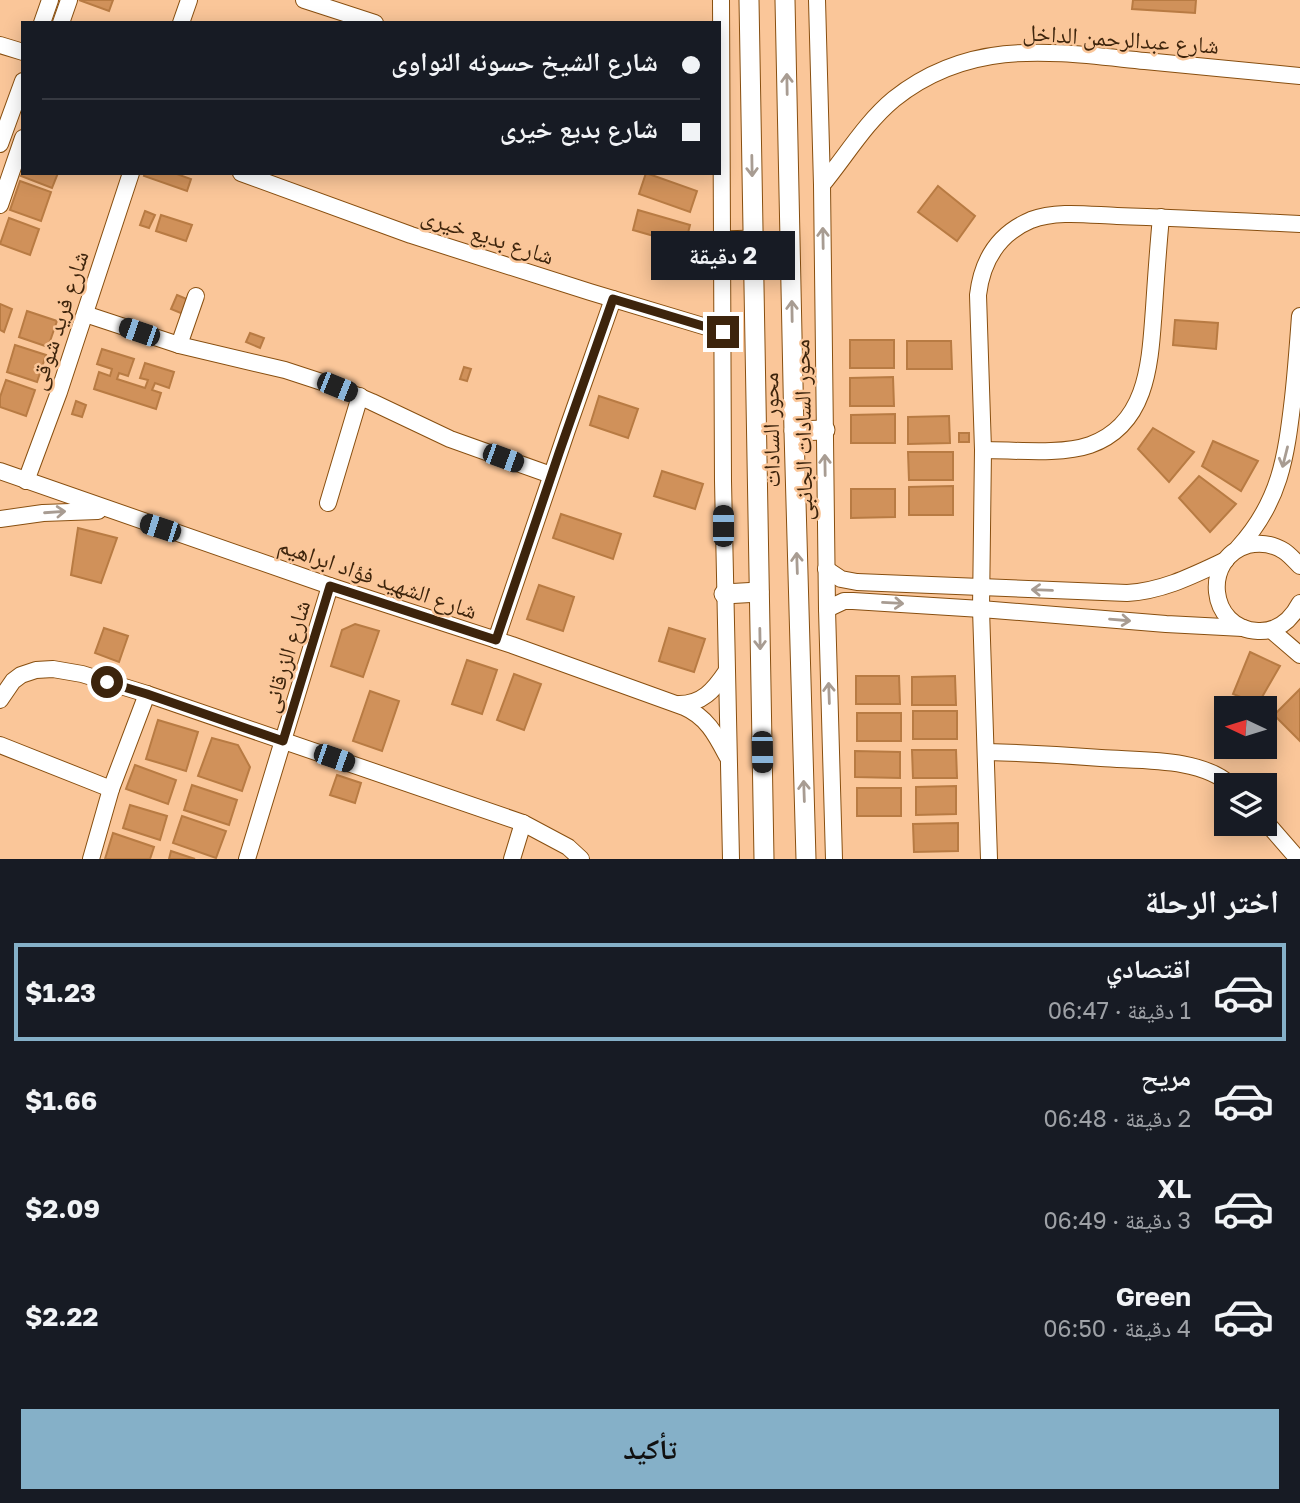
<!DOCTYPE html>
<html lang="ar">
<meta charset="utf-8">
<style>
body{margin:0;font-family:"Golos Text","Noto Naskh Arabic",sans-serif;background:#242831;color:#f1f3f6;direction:rtl;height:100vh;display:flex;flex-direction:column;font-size:26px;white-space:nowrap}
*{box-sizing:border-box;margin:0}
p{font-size:23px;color:#9ea1a6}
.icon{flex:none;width:38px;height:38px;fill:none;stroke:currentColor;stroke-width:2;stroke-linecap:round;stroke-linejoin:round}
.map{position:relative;height:859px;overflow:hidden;direction:ltr}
.panel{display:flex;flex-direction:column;background:#171b24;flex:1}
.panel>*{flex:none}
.hud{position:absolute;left:21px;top:21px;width:700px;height:154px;border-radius:0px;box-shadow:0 4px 18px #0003;direction:rtl;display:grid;align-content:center;height:154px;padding:0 21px;background:#171b24}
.needle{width:46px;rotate:274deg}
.buttons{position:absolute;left:1214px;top:696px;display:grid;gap:14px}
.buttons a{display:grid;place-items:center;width:63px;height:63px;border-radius:0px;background:#171b24;box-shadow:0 4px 18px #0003;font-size:35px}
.end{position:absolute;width:32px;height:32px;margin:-16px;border:9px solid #3d240c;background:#fff;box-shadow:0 0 0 4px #fff}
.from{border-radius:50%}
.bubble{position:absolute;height:49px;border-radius:0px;background:#171b24;box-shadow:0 4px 18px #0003;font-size:23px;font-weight:700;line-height:49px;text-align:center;direction:rtl}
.car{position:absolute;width:21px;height:42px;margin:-21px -10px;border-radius:9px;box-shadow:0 0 5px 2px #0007;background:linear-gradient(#222 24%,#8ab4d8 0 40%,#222 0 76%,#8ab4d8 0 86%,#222 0)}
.hud b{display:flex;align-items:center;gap:24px;height:66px;font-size:26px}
.hud b+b{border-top:2px solid #363941}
.hud i{width:18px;height:18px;background:#f1f3f6}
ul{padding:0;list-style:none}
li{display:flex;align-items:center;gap:21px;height:98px;margin:0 14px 10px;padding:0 7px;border:4px solid transparent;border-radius:0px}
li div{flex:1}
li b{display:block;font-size:26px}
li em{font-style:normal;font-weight:700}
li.selected{border-color:#85b0c8}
li>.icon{width:63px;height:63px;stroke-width:1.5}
h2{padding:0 21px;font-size:32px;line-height:84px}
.cta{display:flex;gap:14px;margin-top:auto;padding:14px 21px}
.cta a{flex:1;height:80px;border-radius:0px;background:#85b0c8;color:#111;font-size:28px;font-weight:700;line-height:80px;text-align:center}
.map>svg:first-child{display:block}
</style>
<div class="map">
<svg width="1300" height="859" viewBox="0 0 1300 859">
<rect width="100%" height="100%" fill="#fac699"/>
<g fill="#d0915a" stroke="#b87b43" stroke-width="2">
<path d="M79,0H113L109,11Z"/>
<path d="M1133,0H1196L1195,13L1132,9Z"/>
<path d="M23,172V173H58L52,188L21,176Z"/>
<path d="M145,173H174L191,179L187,191L144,176Z"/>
<path d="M646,173L697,191L690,212L639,194Z"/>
<path d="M20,181L51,192L41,221L10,210Z"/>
<path d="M938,186L975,216L957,241L918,212Z"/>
<path d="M638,210L690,225L685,245L633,230Z"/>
<path d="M145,211L155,215L149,228L140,225Z"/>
<path d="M161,215L192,225L186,241L156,231Z"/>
<path d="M9,218L39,229L30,255L0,244Z"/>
<path d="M177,295L189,300L183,314L171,309Z"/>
<path d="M0,304L12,309L4,332L0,330Z"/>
<path d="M27,311L57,321L48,347L19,337Z"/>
<path d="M1175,320L1218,323L1216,349L1173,345Z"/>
<path d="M250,333L264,338L260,348L246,342Z"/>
<rect x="850" y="340" width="44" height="28"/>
<path d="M907,341H951L952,369H907Z"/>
<path d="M15,345L46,355L37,382L7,372Z"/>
<path d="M102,349L134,359L128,376L119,373L117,379L145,388L148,380L140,378L145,363L174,372L169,388L155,383L152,390L161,393L156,409L94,389L99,372L110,376L112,369L97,364Z"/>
<path d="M464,367L471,369L467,381L460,379Z"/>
<path d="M893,377L894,406H850V378Z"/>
<path d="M6,380L35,390L26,416L0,407V397Z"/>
<path d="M599,396L638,409L628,438L590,425Z"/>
<path d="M76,401L86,405L82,417L72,414Z"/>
<path d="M895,414V443H851V415Z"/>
<path d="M949,416L950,443L908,444V417Z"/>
<path d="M1153,428L1194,452L1169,482L1138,449Z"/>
<rect x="959" y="433" width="10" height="9"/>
<path d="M1213,441L1258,461L1241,491L1202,466Z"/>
<path d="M908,452H953V480H909Z"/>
<path d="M662,471L703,484L695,509L654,496Z"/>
<path d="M1199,476L1236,504L1210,532L1179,498Z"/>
<path d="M953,486V515H909V487Z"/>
<path d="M851,489H895V517L851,518Z"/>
<path d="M561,514L621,534L613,559L553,538Z"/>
<path d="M78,528L117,538L101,583L71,575Z"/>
<path d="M539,585L574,597L563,631L527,619Z"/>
<path d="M355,624L379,631L363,677L331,666L342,630Z"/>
<path d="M104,628L128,636L119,662L95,653Z"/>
<path d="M669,628L705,639L694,672L659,661Z"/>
<path d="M1250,652L1280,666L1258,704L1233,694Z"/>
<path d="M467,660L497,670L482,714L452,704Z"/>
<path d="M514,674L541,684L524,730L497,720Z"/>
<path d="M856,676H899L900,704H856Z"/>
<path d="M955,676L956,705H912V677Z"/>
<path d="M1300,689V741L1274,715Z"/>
<path d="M370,691L399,701L382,751L353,741Z"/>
<rect x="913" y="711" width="44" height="28"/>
<rect x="857" y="713" width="44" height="28"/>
<path d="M158,720L198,732L186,771L146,759Z"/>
<path d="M212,738L238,745L250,767L242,791L198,776Z"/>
<path d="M912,750H956L957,778H913Z"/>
<path d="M855,751L900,752V778L855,777Z"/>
<path d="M135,765L176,780L168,804L126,789Z"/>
<path d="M337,775L361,783L355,803L330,795Z"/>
<path d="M192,785L237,800L229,825L184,810Z"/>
<path d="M956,786V814L916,815V787Z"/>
<rect x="857" y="788" width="44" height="28"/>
<path d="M130,805L167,816L160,840L123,828Z"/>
<path d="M182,816L226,831L216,858L173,843Z"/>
<path d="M958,823V851L914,852L913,824Z"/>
<path d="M113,833L154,847L150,859H105Z"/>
<path d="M171,851L195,859H169Z"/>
</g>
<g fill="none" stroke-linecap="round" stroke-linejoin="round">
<g stroke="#884f10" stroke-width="18">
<g id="minor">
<path d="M304,0L375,23"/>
<path d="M721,0L723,481L731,859"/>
<path d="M817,0L822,185L827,609L834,859"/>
<path d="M42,23L50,0"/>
<path d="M61,23L69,0"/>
<path d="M181,23L189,0"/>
<path d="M0,45L23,52"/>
<path d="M0,144L23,81"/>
<path d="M241,173L411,235L590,292L723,332"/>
<path d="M822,185C846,156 865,123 894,99C972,37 1054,52 1145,61C1197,66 1248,71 1300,76"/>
<path d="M0,205L23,138"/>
<path d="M85,314L179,345L285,370L337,387L372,402L450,439L551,475"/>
<path d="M179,345L196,296"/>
<path d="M983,450C1015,450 1061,455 1090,445C1149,424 1150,360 1154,308C1156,278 1158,248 1161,217"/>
<path d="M0,471L330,586L512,645L684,707C707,717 716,735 727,756"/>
<path d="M26,481L59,392L131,173"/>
<path d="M328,503L360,396"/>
<path d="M0,519L43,513L98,511"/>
<path d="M1238,548C1280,502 1286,458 1293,398C1296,371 1298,344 1300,316"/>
<path d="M1300,566C1295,561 1290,555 1284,551C1273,544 1261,542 1248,545C1202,558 1208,629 1258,631C1278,632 1291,620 1300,603"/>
<path d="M826,569L841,579L857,582L1127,593C1163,591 1194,575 1226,560"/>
<path d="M827,609L844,601H853L981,609L1166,624L1243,628"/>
<path d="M1271,630L1300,655"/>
<path d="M496,640L567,430L613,299"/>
<path d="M0,700L13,681L21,675L36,670L53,669L82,674L147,694L523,823L568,847L581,859"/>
<path d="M679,704C702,704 714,690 726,672"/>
<path d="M0,745L111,789"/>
<path d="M987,752C1025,753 1063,755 1101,758C1141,761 1201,757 1232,786"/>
<path d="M1265,821L1298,859"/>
<path d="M91,859L111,789L147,694"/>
<path d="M247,859L330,586"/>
<path d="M512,859L523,823"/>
<path d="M989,859L981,609L983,450L978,295C982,261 998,234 1031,220C1057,210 1090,215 1117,216C1178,218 1239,221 1300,224"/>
</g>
</g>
<g stroke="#884f10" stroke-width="21">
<g id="major">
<path d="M749,0L764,859"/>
<path d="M785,0L794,431L806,859"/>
<path d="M723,241L753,240"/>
<path d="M794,431L825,430"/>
<path d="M724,594L759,592"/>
</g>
</g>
<use href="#minor" stroke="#fff" stroke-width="16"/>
<use href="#major" stroke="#fff" stroke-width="19"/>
</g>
<defs><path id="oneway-shaft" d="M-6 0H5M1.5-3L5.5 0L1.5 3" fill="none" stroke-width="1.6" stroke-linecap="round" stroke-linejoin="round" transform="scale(1.75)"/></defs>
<g stroke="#a89c92">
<use href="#oneway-shaft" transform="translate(787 84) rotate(-91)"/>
<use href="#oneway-shaft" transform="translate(752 166) rotate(89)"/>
<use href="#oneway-shaft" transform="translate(823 238) rotate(-91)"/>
<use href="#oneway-shaft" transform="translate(792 311) rotate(-91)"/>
<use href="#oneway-shaft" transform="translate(1285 457) rotate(104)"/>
<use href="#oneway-shaft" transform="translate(825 465) rotate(-91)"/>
<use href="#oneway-shaft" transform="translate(55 512) rotate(-4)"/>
<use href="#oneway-shaft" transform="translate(797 563) rotate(-92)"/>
<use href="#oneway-shaft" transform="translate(1042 590) rotate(-178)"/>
<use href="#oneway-shaft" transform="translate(893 603) rotate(3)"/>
<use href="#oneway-shaft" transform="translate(1120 620) rotate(5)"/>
<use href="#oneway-shaft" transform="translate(760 639) rotate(89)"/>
<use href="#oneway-shaft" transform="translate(829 693) rotate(-92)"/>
<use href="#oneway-shaft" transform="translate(804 791) rotate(-92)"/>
</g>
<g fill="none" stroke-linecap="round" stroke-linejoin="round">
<path stroke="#3d240c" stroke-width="9" d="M107,682L147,694L283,741L330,586L496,640L559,453L613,299L723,332"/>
</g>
<g text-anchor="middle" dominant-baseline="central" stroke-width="5" stroke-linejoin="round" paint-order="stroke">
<g font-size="23" fill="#3d240c" stroke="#fac699">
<text transform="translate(1121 38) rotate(4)">شارع عبدالرحمن الداخل</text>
<text transform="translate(488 235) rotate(18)">شارع بديع خيرى</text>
<text transform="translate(58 320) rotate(-72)">شارع فريد شوقى</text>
<text transform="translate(770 430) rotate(-91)">محور السادات</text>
<text transform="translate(802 430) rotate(-91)">محور السادات الجانبى</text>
<text transform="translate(378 577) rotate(19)">شارع الشهيد فؤاد ابراهيم</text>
<text transform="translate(285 656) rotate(-73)">شارع الزرقانى</text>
</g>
</g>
</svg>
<div class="buttons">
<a><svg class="needle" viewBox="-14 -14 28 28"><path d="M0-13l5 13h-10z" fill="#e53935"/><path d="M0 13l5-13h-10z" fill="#9ea1a6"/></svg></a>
<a><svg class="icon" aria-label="layers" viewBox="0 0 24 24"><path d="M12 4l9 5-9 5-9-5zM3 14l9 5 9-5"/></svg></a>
</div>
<i class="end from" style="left:107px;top:682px"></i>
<i class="end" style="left:723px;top:332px"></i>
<div class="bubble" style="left:651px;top:231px;width:144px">2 دقيقة</div>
<i class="car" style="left:139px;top:332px;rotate:289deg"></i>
<i class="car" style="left:337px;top:387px;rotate:112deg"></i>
<i class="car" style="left:503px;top:458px;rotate:110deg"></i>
<i class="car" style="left:723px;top:526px;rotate:0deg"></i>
<i class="car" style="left:160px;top:528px;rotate:288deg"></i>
<i class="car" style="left:762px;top:752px;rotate:179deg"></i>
<i class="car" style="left:334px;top:758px;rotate:109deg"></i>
<div class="hud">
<b><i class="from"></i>شارع الشيخ حسونه النواوى</b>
<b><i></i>شارع بديع خيرى</b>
</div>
</div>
<section class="panel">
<h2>اختر الرحلة</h2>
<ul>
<li class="selected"><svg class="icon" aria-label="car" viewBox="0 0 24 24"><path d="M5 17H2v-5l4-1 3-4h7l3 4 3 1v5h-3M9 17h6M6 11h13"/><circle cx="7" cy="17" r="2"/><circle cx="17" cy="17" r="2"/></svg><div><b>اقتصادي</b><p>1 دقيقة · 06:47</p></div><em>$1.23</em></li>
<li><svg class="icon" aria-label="car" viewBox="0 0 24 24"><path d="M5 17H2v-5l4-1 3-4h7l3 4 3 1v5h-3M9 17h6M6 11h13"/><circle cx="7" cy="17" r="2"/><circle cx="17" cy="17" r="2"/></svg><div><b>مريح</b><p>2 دقيقة · 06:48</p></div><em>$1.66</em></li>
<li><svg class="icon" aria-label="car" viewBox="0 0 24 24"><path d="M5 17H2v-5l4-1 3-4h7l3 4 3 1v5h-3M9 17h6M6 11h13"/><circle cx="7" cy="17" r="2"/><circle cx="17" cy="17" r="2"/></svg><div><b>XL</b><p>3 دقيقة · 06:49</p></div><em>$2.09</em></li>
<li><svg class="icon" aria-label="car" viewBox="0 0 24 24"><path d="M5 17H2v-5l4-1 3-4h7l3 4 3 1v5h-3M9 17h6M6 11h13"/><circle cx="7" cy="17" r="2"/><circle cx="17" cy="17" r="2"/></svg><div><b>Green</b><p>4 دقيقة · 06:50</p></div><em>$2.22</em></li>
</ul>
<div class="cta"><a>تأكيد</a></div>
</section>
